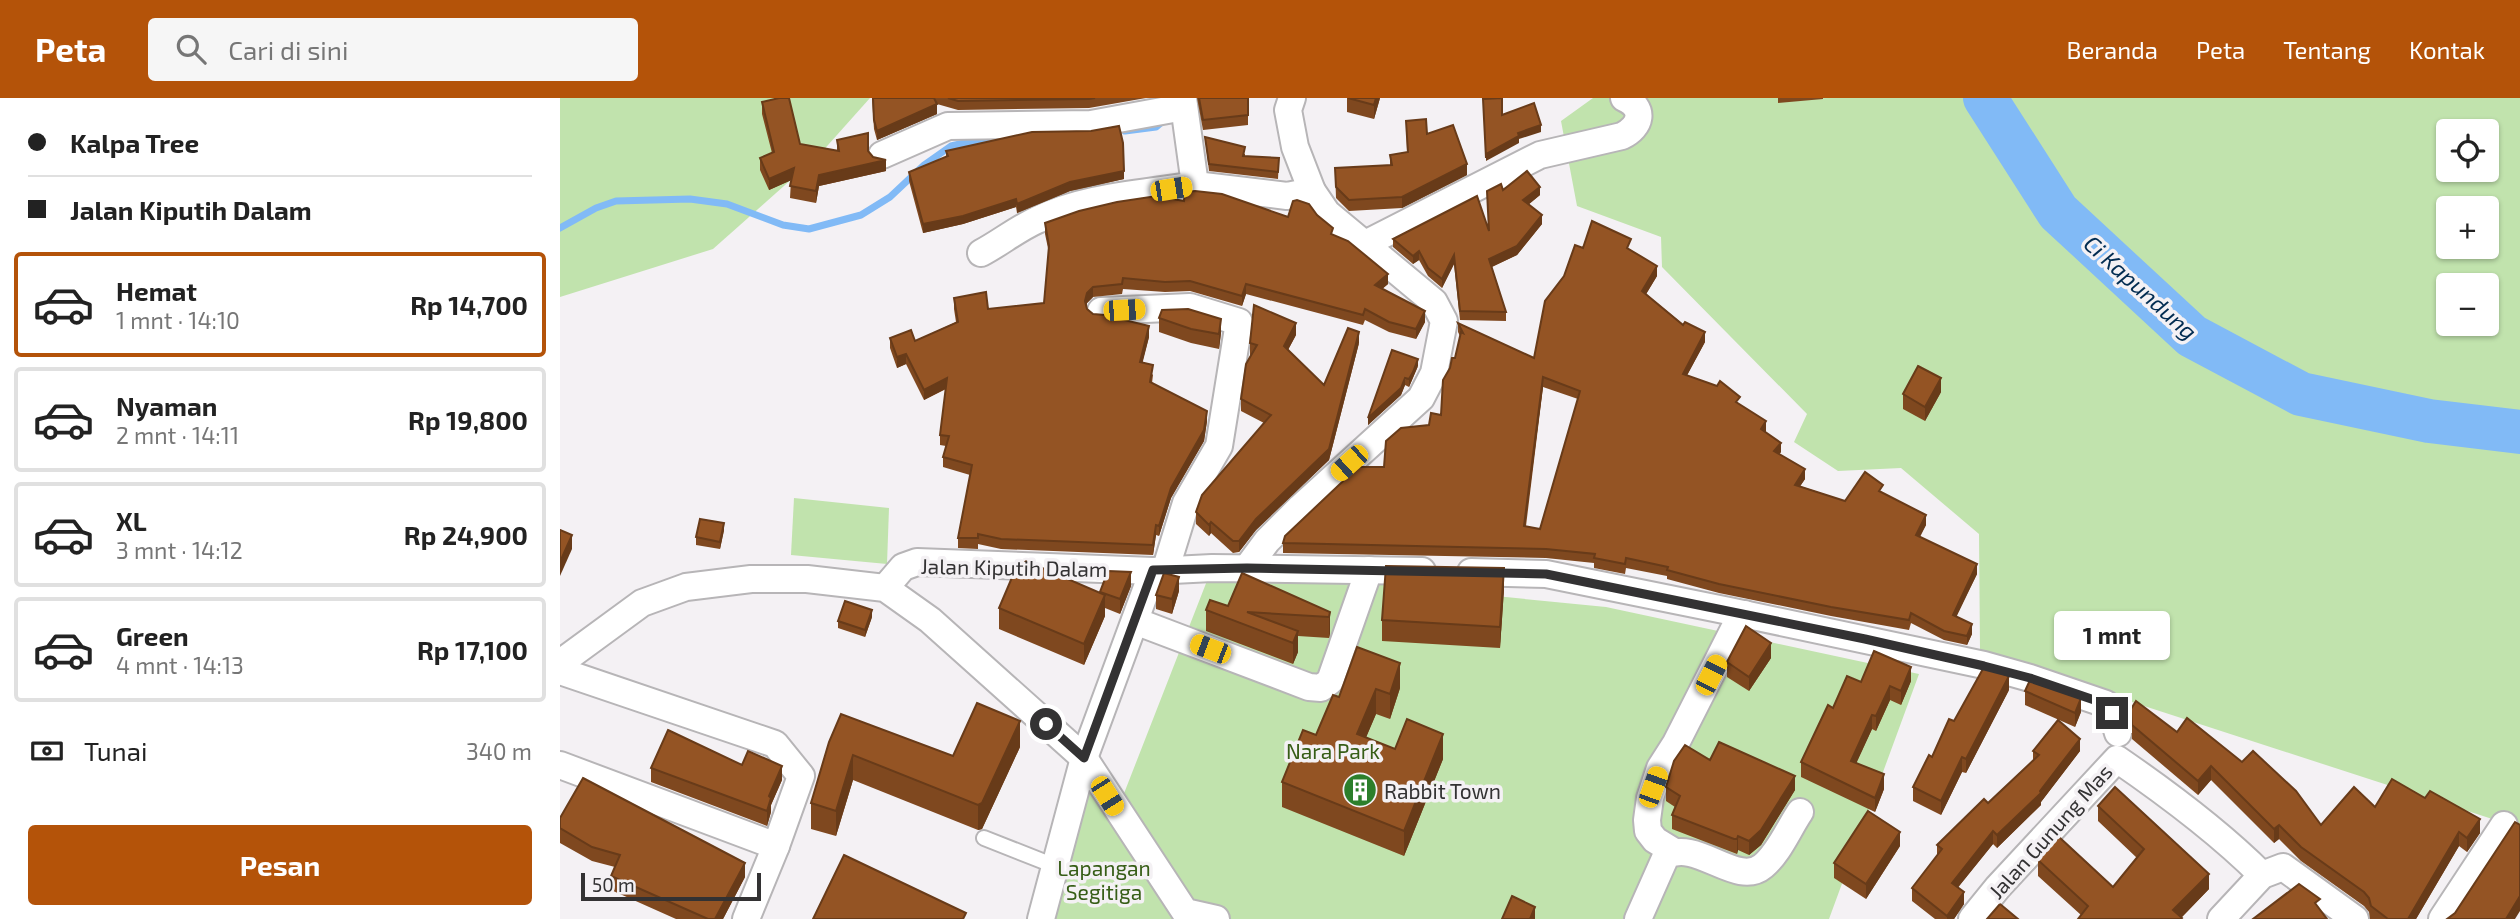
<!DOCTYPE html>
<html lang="id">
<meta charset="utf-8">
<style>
body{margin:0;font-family:"Exo 2",sans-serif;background:#f6f6f6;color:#222;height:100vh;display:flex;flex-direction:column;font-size:26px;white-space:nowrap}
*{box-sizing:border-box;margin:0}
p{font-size:23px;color:#767676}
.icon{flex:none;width:38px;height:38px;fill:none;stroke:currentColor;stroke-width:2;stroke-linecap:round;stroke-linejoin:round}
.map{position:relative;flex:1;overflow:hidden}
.details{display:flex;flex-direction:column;background:#fff;width:560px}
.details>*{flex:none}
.banner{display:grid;align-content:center;height:154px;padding:0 28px;background:#fff}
.tools{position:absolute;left:1876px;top:21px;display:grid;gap:14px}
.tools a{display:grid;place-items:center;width:63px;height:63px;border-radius:7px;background:#fff;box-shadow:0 2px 5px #0004;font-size:35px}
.scale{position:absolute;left:21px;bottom:18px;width:180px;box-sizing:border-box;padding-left:7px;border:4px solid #333233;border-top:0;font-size:19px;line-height:24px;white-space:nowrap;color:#333233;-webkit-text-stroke:5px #f4f1f4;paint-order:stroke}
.end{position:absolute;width:32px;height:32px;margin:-16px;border:9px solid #333233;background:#fff;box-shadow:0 0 0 4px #fff}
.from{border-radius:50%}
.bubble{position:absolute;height:49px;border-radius:7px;background:#fff;box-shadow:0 2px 5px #0004;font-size:23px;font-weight:700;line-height:49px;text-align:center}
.car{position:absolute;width:21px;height:42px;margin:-21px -10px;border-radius:9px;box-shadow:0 0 5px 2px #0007;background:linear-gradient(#f5c518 24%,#345 0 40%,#f5c518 0 76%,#345 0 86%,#f5c518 0)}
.banner b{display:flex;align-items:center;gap:24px;height:66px;font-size:26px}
.banner b+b{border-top:2px solid #e0e0e0}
.banner i{width:18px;height:18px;background:#222}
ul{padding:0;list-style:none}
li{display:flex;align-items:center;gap:21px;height:105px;margin:0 14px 10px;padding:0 14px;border:4px solid #e0e0e0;border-radius:7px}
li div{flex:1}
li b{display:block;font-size:26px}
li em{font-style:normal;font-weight:700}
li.selected{border-color:#b45309}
li>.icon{width:63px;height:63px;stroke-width:1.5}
.pay{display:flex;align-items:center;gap:18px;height:77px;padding:0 28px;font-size:26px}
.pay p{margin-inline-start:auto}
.cta{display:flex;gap:14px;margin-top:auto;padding:14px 28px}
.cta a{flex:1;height:80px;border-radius:7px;background:#b45309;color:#fff;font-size:28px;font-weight:700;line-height:80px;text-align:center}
header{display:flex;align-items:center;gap:42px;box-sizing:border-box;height:98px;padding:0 35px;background:#b45309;color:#fff}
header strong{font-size:33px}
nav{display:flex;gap:38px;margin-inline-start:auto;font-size:24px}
.search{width:490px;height:63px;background:#f6f6f6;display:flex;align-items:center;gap:18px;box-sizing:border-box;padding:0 24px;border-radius:7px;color:#767676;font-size:26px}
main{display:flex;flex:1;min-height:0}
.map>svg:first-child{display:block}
</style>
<header>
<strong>Peta</strong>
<div class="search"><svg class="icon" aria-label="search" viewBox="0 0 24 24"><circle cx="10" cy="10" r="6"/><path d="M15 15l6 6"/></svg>Cari di sini</div>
<nav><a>Beranda</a><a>Peta</a><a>Tentang</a><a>Kontak</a></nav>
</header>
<main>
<section class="details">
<div class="banner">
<b><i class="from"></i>Kalpa Tree</b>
<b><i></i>Jalan Kiputih Dalam</b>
</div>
<ul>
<li class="selected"><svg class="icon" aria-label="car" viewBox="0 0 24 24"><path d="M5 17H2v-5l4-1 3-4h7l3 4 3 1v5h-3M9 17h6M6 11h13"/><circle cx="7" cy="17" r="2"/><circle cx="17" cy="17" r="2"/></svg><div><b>Hemat</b><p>1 mnt · 14:10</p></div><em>Rp 14,700</em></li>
<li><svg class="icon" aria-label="car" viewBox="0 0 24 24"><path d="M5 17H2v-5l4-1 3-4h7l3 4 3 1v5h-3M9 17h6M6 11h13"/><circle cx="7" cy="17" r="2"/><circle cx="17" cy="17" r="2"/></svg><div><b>Nyaman</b><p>2 mnt · 14:11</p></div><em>Rp 19,800</em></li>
<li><svg class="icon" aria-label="car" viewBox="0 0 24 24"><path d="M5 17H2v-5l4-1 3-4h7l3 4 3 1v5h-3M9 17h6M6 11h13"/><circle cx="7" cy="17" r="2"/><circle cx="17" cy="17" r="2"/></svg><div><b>XL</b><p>3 mnt · 14:12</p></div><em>Rp 24,900</em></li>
<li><svg class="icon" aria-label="car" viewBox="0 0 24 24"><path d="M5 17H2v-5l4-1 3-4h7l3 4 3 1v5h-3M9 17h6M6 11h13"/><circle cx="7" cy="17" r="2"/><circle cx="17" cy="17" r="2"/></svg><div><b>Green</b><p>4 mnt · 14:13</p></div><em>Rp 17,100</em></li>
</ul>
<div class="pay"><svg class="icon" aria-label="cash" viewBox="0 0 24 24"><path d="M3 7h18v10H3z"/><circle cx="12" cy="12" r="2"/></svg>Tunai<p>340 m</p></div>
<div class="cta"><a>Pesan</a></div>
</section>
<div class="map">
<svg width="1960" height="821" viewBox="0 0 1960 821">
<rect width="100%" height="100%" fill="#f4f1f4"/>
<g fill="#c1e3ad" fill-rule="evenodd">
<path d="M0,0H310L260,56L153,151L0,199Z"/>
<path d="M1033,0H1960V730L1578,606L1420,552L1419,436L1341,370L1278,373L1234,344L1247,316L1102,169L1101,139L1017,108L1001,23ZM1888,33H1927V72H1888ZM1888,110H1927V149H1888ZM1888,187H1927V226H1888Z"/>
<path d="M234,400L329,410L327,466L231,457Z"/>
<path d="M652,470L1046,509L1359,576L1269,821H490L528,683L554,721Z"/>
</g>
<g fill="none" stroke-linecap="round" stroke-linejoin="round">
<g stroke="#81baf6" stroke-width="7">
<path d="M565,33L596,29L603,23"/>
<path d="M0,130L36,110L56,103L130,101L167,106L223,127L249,131L301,117L330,99L364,67L391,48L431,39"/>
</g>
<path stroke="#81baf6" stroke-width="44" d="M1425,0L1498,114L1632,238L1741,296L1869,323L1960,334"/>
<g stroke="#b7b5b7" stroke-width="18">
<path id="service" d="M424,740L495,768"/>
</g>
<g stroke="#b7b5b7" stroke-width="30">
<g id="minor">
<path d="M623,0L635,87L727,98L752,93"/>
<path d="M322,57L388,28L531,26L624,9"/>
<path d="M805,146L980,57L1062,38C1081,29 1086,10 1064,0"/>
<path d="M421,155C440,145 457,131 477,122C525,98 583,96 635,87"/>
<path d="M541,213L630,209L679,224L659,348L626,405L606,470"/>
<path d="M687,470L707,443L741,409L861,300L874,275L884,223L874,204L767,115L752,93L735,49L728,12L732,0"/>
<path d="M911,474L986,476L1169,513L1424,567L1470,580L1546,606L1552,615L1558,635"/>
<path d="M325,490L343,469L357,464L593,473L652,470L862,473"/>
<path d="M575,523L749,589L761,590L770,583L809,472"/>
<path d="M0,565L82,505L126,489L191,481H247L325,490L370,522L524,660L625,814L656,821"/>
<path d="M0,573L215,646L241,678L216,748L186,821"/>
<path d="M0,667L216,748"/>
<path d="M1113,753L1095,742L1088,733L1087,722L1090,700L1100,670L1116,645L1174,531L1185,516"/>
<path d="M481,821L524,660L593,473"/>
<path d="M1078,821L1106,758C1136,740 1177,790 1203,768C1219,755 1229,730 1240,714"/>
<path d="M1412,821L1438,789L1557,661C1608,696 1658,733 1702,777"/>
<path d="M1661,821L1702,777L1723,769L1795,821"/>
<path d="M1882,821L1944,727"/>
</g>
</g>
<use href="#service" stroke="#fff" stroke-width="14"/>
<use href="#minor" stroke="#fff" stroke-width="26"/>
</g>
<g fill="#7f481f" fill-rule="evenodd">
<path d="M312,0H586L529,10L398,12L377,6V16L317,42L314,31Z"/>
<path d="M637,0H688V27L643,32Z"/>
<path d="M787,0H820L814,21L787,14Z"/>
<path d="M1218,0H1263V1L1218,5Z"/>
<path d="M202,4L240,46L277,53V42L308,53L326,73L259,88L256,105L230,100L231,82L209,92L200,72V60L212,55L202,16Z"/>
<path d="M846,23L867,36L907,77L842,110L789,113L776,100L775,70L830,67V57L847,54Z"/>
<path d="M645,39L685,56V58L719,60L718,81L649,73Z"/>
<path d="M386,53L564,81L510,93L457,115L456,109L403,126L363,135L349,83V74L386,59Z"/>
<path d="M943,92L980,97L969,106L982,126L957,157L932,169L946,214V223L900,222L894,166L882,190L868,178L859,162L853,166L833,149V141L929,132Z"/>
<path d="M485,125L773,136L828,186L822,191L865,224L856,241L829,234L805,222L803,227L686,196L682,208L630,193L605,194L563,191L562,196L533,199L527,205V211L533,216L556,220L589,239L582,265L593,277L592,285L647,323L644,343L611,400L599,438L596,437L593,457L441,451L418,446V451L398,450V440L410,377L383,369V359L386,348L380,347V337L386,291L364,302L346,266L337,270L330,250V240L355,243L396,224L394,211V200L428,211L484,205L489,155L485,136Z"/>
<path d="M1023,150L1071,151L1070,152L1097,178L1086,196L1145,244L1127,277L1180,307L1206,333V334L1221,354L1219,356L1245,381L1240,388L1285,403L1323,395L1366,427L1359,439L1417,476L1396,518L1412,536L1407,547L1384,542L1351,525L1349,532L1271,518L1159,495L1107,481V478L1066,470L1065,476L1034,470V465L986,460L723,455V445L824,369L881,317L900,238L898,234V225L974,260L1004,178ZM983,289L1018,301L980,431L966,428Z"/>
<path d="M599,220L661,235L659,251L631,245L599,234Z"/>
<path d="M736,237L728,252L764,287L799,245L769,362L696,432L679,454L673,455L651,435L649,438L636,426V414L704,325L681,313V301L691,257H690V245Z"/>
<path d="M858,268L849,289L845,287L841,297L808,327V320Z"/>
<path d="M1381,294L1365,323L1343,311V296Z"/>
<path d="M164,432L160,451L136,447V439Z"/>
<path d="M571,488L560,516L545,510V518L524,567L439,531V510L540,495V494Z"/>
<path d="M944,491L940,550L822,543V522Z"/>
<path d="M619,493L612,516L596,511V497Z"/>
<path d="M668,508L770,514V535L769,540L738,538V554L733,566L646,533V512Z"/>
<path d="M312,519L305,539L278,530V523Z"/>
<path d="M1211,560L1189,593L1167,579V564Z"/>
<path d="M840,565V590L830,621L816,616L806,639L835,651L883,661L844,758L722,709V684L756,637L779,599Z"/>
<path d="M1351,583L1341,607L1330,602L1316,633L1312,631L1296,665L1324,691L1315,714L1241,679V664L1273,610L1301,584Z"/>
<path d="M1449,592L1406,675L1402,674L1381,717L1353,703V689L1394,623Z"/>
<path d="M1465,593L1521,614L1515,629L1465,607Z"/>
<path d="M1571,611L1617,634L1761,727L1815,709L1920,735L1907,754L1899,748L1856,821H1810L1809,814L1804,808L1741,763L1719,741L1714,745L1651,682L1638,697L1572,641Z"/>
<path d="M269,644L393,658L460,649L422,731L418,732L293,682L276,738L251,731V705Z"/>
<path d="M1473,653H1520L1481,704V707L1437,750L1433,746L1398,789L1404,806L1394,821H1375L1352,803V790L1377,758V747L1428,705L1473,662Z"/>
<path d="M1150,662L1235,692L1201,747L1189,757L1178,752L1177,756L1112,731V717L1115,709L1106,703V689Z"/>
<path d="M182,667L222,682L211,707V714L207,728L91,684V670Z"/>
<path d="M1538,708L1649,791L1622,819V821L1521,817L1478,778V762L1553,789L1577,760L1538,723Z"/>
<path d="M0,720L185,779L163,821H116L51,792V778L55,769L32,763L0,745Z"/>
<path d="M1340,748L1306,801L1274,780V765Z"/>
</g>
<g fill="#683b19">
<path d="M816,0H820L814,21V7Z"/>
<path d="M377,6V16L317,42V33Z"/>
<path d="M981,27V34L959,41V45L926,63V56L958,35Z"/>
<path d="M326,62V73L259,88L256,105V93L259,77Z"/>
<path d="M907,66V77L842,110V99Z"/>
<path d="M234,70V81L209,92V81Z"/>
<path d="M564,73V81L510,93L457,115V106L510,84Z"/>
<path d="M980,89V97L963,111V102Z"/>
<path d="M456,101V109L403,126L363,135V126Z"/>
<path d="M982,117V126L957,157L929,170V161Z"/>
<path d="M859,153V162L853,166V158Z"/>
<path d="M894,157V166L882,190V181Z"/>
<path d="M1097,168V178L1082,203V193Z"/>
<path d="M828,176V186L815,197V187Z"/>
<path d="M686,186V196L682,208V198Z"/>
<path d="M533,189V199L527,205L525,213V203L527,195Z"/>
<path d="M865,213V224L856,241V231Z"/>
<path d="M661,221V235L659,251V236Z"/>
<path d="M736,225V237L724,259V248Z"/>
<path d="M589,228V239L580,275V264Z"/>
<path d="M799,234V245L769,362L696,432L679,454V443Z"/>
<path d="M1145,234V244L1123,285V276Z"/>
<path d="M346,256V266L337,270V259Z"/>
<path d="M858,261V268L849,289V281Z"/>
<path d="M983,279V289L964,437V428Z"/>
<path d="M387,280V290L364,302V292Z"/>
<path d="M845,280V287L841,297L808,327V320Z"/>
<path d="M1381,280V294L1365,323V309Z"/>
<path d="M647,313V323L644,343L611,400L599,438V428L611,390Z"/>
<path d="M1206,323V333L1201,341V331Z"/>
<path d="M1221,345V354L1214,363V353Z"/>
<path d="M1245,371V381L1235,396V387Z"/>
<path d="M1366,417V427L1356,447V437Z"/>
<path d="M651,424V435L649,438V427Z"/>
<path d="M164,425V432L160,451V444Z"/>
<path d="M596,427V437L593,457V447Z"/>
<path d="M12,437V451L0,478V464Z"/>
<path d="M1417,466V476L1393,526V517Z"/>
<path d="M944,470V491L940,550V529Z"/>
<path d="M571,474V488L560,516V501Z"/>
<path d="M619,479V493L612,516V501Z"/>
<path d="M545,497V518L524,567V546Z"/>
<path d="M312,512V519L305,539V532Z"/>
<path d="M770,514V535L769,540V519Z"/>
<path d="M1412,526V536L1407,547V538Z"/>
<path d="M738,533V554L733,566V545Z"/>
<path d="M1211,545V560L1189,593V579Z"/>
<path d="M840,565V590L830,621V596Z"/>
<path d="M1351,569V583L1341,607V593Z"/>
<path d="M1449,578V592L1406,675V661Z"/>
<path d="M1330,588V602L1316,633V618Z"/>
<path d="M816,591V616L797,661V636Z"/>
<path d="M1521,600V614L1515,629V615Z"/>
<path d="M1312,617V631L1291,677V663Z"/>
<path d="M460,623V649L422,731L418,732V707Z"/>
<path d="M883,636V661L844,758V733Z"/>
<path d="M1520,641V653L1481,704V707L1437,750V737L1480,693Z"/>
<path d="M293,657V682L276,738V713Z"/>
<path d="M1402,659V674L1381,717V703Z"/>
<path d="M222,668V682L211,707V714L207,728V713L209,698Z"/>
<path d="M1651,668V682L1638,697V683Z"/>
<path d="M1324,676V691L1315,714V700Z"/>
<path d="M1235,678V692L1201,747L1189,757V743Z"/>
<path d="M1920,721V735L1907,754V740Z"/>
<path d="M1719,727V741L1714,745V731Z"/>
<path d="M1433,733V746L1392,797V785Z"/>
<path d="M1340,734V748L1306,801V786Z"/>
<path d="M1899,734V748L1856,821H1848Z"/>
<path d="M1178,738V752L1177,756V741Z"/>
<path d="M185,765V779L163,821H155Z"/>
<path d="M1649,776V791L1620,821L1613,812Z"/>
<path d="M1404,794V806L1394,821H1387V818Z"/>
<path d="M1960,798V813L1955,821H1946Z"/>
<path d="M975,809V821H970Z"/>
</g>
<g fill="#945424" stroke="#683b19" stroke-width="2" fill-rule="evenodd">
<path d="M219,0H229L240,46L279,53L277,42L308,35V53L313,59L326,62L259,77L256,93L230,88L234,70L209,81L200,60L214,54L202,4Z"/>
<path d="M313,0H374L377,6L317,33L314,22Z"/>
<path d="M388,0H535L529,1L398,3Z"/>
<path d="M639,0H688V17L643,22Z"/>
<path d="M788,0H816L814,7Z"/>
<path d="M942,0V17L974,5L981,27L958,35L959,38L926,56V60L923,1Z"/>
<path d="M866,21L867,36L893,27L907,66L842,99L789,102L776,89L775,70L832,67L830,57L848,54L846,23Z"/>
<path d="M559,28L563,45L564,73L510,84L457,106L456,101L403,118L363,126L349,74L388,58L386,53L472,34L531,33Z"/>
<path d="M645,39L685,49L683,58L719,60L718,74L649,66Z"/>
<path d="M967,73L980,89L963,102L982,117L957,148L929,161L946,214L900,213L894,157L882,181L868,170L859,153L853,158L833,141L917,98L929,133L927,93L941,86L943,92Z"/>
<path d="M635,93L662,96L728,119L733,103L737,102L749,106L757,117L773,130L771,136L788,143L828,176L815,187L865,213L856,231L829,224L805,211L803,217L686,186L682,198L630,183L605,184L563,180L562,186L533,189L527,195L525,203L527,211L533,216L556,218V220L589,228L580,264L593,267L590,284L647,313L644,332L611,390L599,428L596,427L593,447L441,441L418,436V440H398L412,367L383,359L389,338L380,337L387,280L364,292L346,256L337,259L330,240L351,232L355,243L398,224L394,200L426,194L428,211L484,205L489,148L485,125L519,113L557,104L597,98L624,103L625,94Z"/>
<path d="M1032,123L1071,141L1067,150L1097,168L1082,193L1123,227L1125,224L1145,234L1123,276L1157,288L1160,283L1180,299L1176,304L1206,323L1201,331L1221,345L1214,353L1245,371L1235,387L1285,403L1305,374L1323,387L1319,393L1366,417L1356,437L1417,466L1393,517L1412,526L1407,538L1384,533L1351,515L1349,522L1271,509L1159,486L1107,472L1108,469L1066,460L1065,466L1034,460L1035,456L986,451L723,445L725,438L798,369H824L826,343L841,330L869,327L871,315L881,317L883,282L890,270L892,260H895L901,234L903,235L898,225L974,260L985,203L1004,178L1015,147L1023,150ZM983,279L1020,293L980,431L964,428Z"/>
<path d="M694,207L736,225L724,248L764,287L788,230L799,234L769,351L696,421L679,443H673L651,424L649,427L636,414L642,397L711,317L681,301L686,266L697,247L690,245Z"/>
<path d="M628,211L661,221L659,236L631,231L599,220L602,212Z"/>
<path d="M832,252L858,261L853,274L849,281L845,280L841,290L808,320Z"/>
<path d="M1358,268L1381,280L1365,309L1343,296Z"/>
<path d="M140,421L164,425L160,444L136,439Z"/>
<path d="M0,432L12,437L0,464Z"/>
<path d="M459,463H466L545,497L524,546L439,510Z"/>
<path d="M826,468L944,470L940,529L822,522Z"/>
<path d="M548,473L571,474L560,501L540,494Z"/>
<path d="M604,475L619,479L612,501L596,497Z"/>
<path d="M682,475L770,514L769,519L687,514L738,533L733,545L646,512L650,502L668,508Z"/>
<path d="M285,503L312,512L305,532L278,523Z"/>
<path d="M1186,528L1211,545L1189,579L1167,564Z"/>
<path d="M797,549L840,565L830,596L816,591L797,636L835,651L847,621L883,636L844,733L722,684L743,632L756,637L773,597L779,599Z"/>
<path d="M1314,553L1351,569L1341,593L1330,588L1316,618L1312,617L1291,663L1324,676L1315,700L1241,664L1268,607L1273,610L1287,578L1301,584Z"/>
<path d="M1424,569L1449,578L1406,661L1402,659L1381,703L1353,689L1369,657L1372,659L1389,621L1394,623Z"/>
<path d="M1470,582L1521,600L1515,615L1465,593Z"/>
<path d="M1576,603L1617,634L1627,620L1682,664L1693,653L1736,693L1761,727L1794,689L1815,709L1832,681L1865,700L1870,693L1920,721L1907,740L1899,734L1848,821H1828L1811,808L1809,800L1804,794L1741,749L1719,727L1714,731L1651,668L1638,683L1572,627L1571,611Z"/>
<path d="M417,605L460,623L422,705L418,707L293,657L276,713L251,705L269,644L281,616L393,658Z"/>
<path d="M1498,622L1520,641L1480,693L1481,695L1437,737L1433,733L1392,785L1404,794L1387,818L1352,790L1382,751L1377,747L1424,701L1428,705L1479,657L1473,653Z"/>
<path d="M108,632L182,667L188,653L222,668L209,698L211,700L207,713L91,670Z"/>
<path d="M1159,644L1235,678L1201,732L1189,743L1178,738L1177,741H1174L1112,717L1120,698L1106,689L1114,663L1125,647L1150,662Z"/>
<path d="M23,680L185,765L155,821H148L51,778L60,757L32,749L0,730V720Z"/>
<path d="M1555,689L1649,776L1613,812L1622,820L1621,821H1518L1528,808L1478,762L1499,739L1553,789L1584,751L1538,708Z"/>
<path d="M1308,713L1340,734L1306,786L1274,765Z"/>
<path d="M1955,724L1960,727V798L1946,821H1887L1895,815Z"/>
<path d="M284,757L406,815L403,821H253Z"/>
<path d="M1739,786L1760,801L1755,805L1767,821H1693Z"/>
<path d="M952,798L975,809L970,821H942Z"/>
<path d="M1440,806L1458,821H1427Z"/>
</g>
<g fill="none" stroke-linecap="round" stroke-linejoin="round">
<path stroke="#333233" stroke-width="9" d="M486,626L524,660L593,472L687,470L986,476L1305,541L1424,568L1470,580L1546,606L1552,615"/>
</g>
<defs>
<g id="building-disc" transform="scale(1.75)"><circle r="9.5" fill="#2c7f2b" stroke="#f4f1f4"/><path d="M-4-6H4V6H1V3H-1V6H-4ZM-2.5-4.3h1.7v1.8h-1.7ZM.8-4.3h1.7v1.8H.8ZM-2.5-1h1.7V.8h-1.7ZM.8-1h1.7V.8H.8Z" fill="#fff"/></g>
</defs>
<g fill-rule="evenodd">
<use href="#building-disc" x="800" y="692"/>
</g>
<g text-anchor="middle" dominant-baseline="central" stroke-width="7" stroke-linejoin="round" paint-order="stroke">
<g font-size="21" fill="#333233" stroke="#f4f1f4">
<text transform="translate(454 469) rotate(1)">Jalan Kiputih Dalam</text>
<text transform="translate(1490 733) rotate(-48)">Jalan Gunung Mas</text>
</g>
<g font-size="21" fill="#365d16" stroke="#f4f1f4">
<text x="773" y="652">Nara Park</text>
<text x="544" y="769">Lapangan<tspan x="544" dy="24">Segitiga</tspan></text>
</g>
<g font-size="21" fill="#333233" stroke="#f4f1f4" text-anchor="start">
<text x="824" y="692">Rabbit Town</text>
</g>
<g font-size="23" font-style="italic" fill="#022c51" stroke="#f4f1f4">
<text transform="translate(1581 189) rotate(42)">Ci Kapundung</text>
</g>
</g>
</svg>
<div class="tools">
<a><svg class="icon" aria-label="locate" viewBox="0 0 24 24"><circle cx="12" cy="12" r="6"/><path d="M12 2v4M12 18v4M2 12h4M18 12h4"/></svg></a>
<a>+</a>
<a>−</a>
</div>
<div class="scale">50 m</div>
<i class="end from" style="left:486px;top:626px"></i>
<i class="end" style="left:1552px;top:615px"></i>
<div class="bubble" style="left:1494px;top:513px;width:116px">1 mnt</div>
<i class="car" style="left:611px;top:91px;rotate:81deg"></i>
<i class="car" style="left:564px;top:212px;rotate:87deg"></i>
<i class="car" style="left:789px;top:365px;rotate:228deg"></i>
<i class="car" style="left:650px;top:551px;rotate:291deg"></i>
<i class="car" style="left:1151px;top:577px;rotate:27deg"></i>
<i class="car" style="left:1093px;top:689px;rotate:20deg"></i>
<i class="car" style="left:547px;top:698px;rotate:148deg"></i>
</div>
</main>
